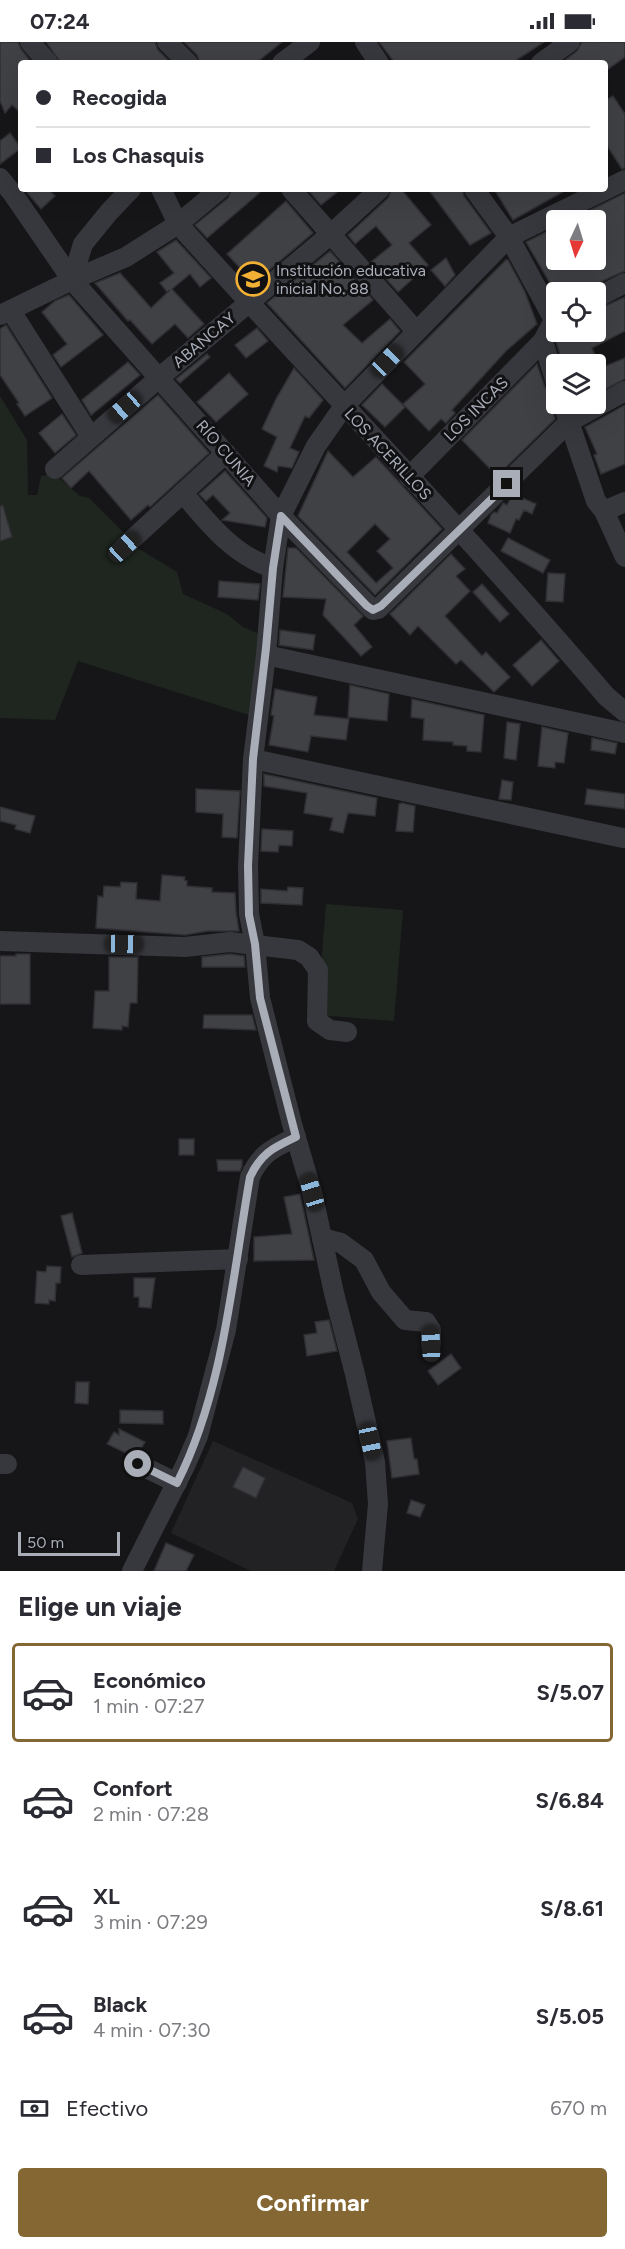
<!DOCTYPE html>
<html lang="es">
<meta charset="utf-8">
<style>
body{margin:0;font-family:Figtree,sans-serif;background:#f7f7f7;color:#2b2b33;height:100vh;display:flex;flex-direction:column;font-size:22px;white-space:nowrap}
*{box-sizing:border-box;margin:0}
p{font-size:20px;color:#7c7c81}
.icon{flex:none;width:33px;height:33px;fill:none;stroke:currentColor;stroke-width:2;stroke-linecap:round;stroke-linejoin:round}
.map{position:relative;height:1529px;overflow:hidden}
.details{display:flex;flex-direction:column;background:#fff;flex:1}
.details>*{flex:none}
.hud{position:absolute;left:18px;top:18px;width:590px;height:132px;border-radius:6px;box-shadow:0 6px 24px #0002;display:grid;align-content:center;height:132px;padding:0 18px;background:#fff}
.needle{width:39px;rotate:184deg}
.buttons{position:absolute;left:546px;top:168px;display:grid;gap:12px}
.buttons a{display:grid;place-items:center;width:60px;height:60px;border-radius:6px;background:#fff;box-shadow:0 6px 24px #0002;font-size:30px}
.scale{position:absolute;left:18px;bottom:15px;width:102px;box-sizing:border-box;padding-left:6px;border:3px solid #a8adb8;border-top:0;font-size:16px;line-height:21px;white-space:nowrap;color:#a8adb8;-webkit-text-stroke:4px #111113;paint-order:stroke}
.end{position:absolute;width:27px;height:27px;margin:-14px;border:8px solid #a8adb8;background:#111;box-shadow:0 0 0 3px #111}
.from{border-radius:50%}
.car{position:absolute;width:18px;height:36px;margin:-18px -9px;border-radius:8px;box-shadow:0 0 4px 2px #0007;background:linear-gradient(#222 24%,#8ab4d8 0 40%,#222 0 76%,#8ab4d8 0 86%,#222 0)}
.hud b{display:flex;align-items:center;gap:21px;height:57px;font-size:22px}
.hud b+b{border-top:2px solid #e1e1e2}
.hud i{width:15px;height:15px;background:#2b2b33}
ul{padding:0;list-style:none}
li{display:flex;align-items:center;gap:18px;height:99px;margin:0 12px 9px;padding:0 6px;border:3px solid transparent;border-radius:6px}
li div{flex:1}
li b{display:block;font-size:22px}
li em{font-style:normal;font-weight:700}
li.on{border-color:#856733}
li>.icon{width:54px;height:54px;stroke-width:1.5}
h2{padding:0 18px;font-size:27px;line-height:72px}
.pay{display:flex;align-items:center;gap:15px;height:66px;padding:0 18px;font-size:22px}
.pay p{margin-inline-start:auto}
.primary-button{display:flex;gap:12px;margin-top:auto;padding:12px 18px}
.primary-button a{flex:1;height:69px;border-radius:6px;background:#856733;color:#fff;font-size:24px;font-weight:700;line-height:69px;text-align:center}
.status{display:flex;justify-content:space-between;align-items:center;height:42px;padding:0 30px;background:#fff;direction:ltr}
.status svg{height:16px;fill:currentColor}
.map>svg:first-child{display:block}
</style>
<div class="status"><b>07:24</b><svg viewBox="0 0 49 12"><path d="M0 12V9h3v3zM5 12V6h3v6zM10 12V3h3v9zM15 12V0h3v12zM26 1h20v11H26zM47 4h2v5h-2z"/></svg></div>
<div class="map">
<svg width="625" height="1529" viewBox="0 0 625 1529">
<rect width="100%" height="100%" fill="#161618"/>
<path fill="#222225" d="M213,1399L352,1461L358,1477L334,1529H251L171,1491Z"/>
<g fill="#1e261f">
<path d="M0,354L27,398L28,453H37L41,434L54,432L80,454L89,456L124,491L122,508L136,505L177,530L183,552L227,572L243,585L267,595L258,676L78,619L55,678L0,676Z"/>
<path d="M326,862L403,868L394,979L317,973Z"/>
</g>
<g fill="#404145" stroke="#303034" stroke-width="1.5" fill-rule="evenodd">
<path d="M0,0H18L21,7L32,21H21V71L12,63L5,71L0,59Z"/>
<path d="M46,0H155L158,8L171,21H61Z"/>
<path d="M184,0H282L256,21H200L197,13Z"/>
<path d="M379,0H544L512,21H395Z"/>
<path d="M582,0H625V15L604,30V21H561L577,9Z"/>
<path d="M613,54L625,72V126L622,127L604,99V59Z"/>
<path d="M10,91L21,106L0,122V99Z"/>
<path d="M24,147H48L55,154L41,167Z"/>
<path d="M232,147H264L207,196L195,183L228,156Z"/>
<path d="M307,147H341L321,163Z"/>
<path d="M392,147H401L431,183L409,201L428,223L398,250L371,220L392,203L376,184L355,202L348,193L388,156Z"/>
<path d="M428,147H462L464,154L491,191L470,203Z"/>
<path d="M494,147H568L513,178Z"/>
<path d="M625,151V229L578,250H555L526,200L556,185V218H596V178H570Z"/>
<path d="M286,159L313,191L254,241L227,212Z"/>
<path d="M176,198L211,236L200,245L190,232L172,247L204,282L188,296L175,282L152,302L130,278L128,279L95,241L120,231L151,266L170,248L167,250L160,241L174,231L157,210Z"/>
<path d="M330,209L373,258L343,283L362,301L390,277L400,289L345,346L267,261Z"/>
<path d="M446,216L455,233L445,244L431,228Z"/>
<path d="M506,218H508L525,250L537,282L506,309L452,368L455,371L446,381L441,377L429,389L403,362L425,342L404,320Z"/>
<path d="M69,253L103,293L61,325L53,313L67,302L42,270L55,259Z"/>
<path d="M625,255V289L592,306L599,322H563L556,300L562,290H596V268Z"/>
<path d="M6,283L52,356L25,374L17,362L19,361L0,333V287Z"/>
<path d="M257,286L268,299L246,316L235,303Z"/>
<path d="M207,312L210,315L180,341L176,337Z"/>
<path d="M625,316V337L596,352V328Z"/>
<path d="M128,320L140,333L91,373L82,358Z"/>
<path d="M537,322L545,345L554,355L552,365L555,377L497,434L462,398Z"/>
<path d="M294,326L323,358L309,376L305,374L290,406L299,410L292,426L278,424L277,430L264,424L277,395L262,387L276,357Z"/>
<path d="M229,331L248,352L216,380L197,360Z"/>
<path d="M382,342L405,365L385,385L362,363Z"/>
<path d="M158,353L209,411L150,465L148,463L131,478L89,429L71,446L62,436Z"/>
<path d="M625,363V422L601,432L594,413L597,412L585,385Z"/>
<path d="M62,372L76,393L55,411L39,391Z"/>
<path d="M328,409L353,435L376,415L442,487L375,553L298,474ZM375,482L390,497L377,509L393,526L376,541L347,510Z"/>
<path d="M225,429L267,476L265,485L222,478L230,471L213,453L206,459L199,452Z"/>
<path d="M513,452L536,462L532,472L524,468L519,478L516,477L510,491L488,481L491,473L494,470L497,471L503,461L507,463Z"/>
<path d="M0,464H3L12,495L0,499Z"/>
<path d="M508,496L550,518L543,531L501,509Z"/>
<path d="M288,506H296L363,574L354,583L372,605L361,614L323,573L326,557L283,555Z"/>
<path d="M451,512L465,527L456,534L470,549L445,574L482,614L486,610L510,635L494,650L461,618L456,622L418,584L410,593L390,572Z"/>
<path d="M548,531L565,532L563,560L546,559Z"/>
<path d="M219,539L260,542L258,558L218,555Z"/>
<path d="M482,542L509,572L500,580L473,550Z"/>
<path d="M280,588L315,593L313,608L279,603Z"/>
<path d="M541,598L559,619L532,644L513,623Z"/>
<path d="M350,643L389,652L387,679L348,675Z"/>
<path d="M275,647L317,655L314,673L349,677L346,698L311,694L308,710L269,703L274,674L271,673Z"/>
<path d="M412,657L484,673L481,710L467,709V704L453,703V700L423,698L424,677L411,675Z"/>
<path d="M507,680L520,682L516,718L504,716Z"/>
<path d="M542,685L568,691L564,721L555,720V726L538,724Z"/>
<path d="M592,696L617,701L615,712L591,708Z"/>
<path d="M264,732L377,756L375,774L348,771L343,791L330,788L333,776L304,771L307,751L264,744Z"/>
<path d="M502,738L513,740L511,758L499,757Z"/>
<path d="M196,747L240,749L237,796L222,795L223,772L196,770Z"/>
<path d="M587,747L625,752V767L585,762Z"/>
<path d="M402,761L415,764L413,790L396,789L399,762Z"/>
<path d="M0,765L35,774L30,791L15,787L16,783L0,779Z"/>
<path d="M262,787L293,789L292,804L279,803L278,810L261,809Z"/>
<path d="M162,833L185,835L184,838L187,839V844L212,846V850L235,851L236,870L239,889H208L185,893L96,886L98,854L103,855L104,844L120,845L121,840L137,841L136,857L160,859Z"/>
<path d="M288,845L303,846L302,863L261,861V847L287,849Z"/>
<path d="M16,912H30V962H0V914H16Z"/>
<path d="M230,912L244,914L245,925H202V915Z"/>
<path d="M109,915H138L137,961H130L128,985L122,984V988L93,986L95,949H109Z"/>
<path d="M204,973H252L256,988L203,986Z"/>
<rect x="179" y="1097" width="15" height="16"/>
<path d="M217,1118H242V1124L240,1129H218Z"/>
<path d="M300,1152L314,1218L254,1219V1195L292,1192L284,1155Z"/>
<path d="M72,1171L82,1211L72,1215L61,1174Z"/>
<path d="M47,1224L61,1225L60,1241H56L55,1259L49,1258V1262L35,1261L37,1229L46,1230Z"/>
<path d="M134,1236H155L151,1266L139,1265V1255H134Z"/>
<path d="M329,1278L337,1309L307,1314L304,1293L317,1291L315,1280Z"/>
<path d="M451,1312L461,1326L438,1343L428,1329Z"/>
<path d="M76,1340H89L88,1362L75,1361Z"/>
<path d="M120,1368L163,1369V1382L120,1381Z"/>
<path d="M119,1387L145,1400L139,1410L130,1413L107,1402L114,1390L119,1393Z"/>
<path d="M411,1396L414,1417H417L419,1432L392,1436L387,1399Z"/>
<path d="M243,1425L265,1436L256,1456L233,1445Z"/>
<path d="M411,1458L425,1463L420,1475L407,1471Z"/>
<path d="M166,1501L194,1513L186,1529H154Z"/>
</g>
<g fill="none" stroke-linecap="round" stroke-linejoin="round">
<g stroke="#37383d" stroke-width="20">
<path d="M30,0L48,21"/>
<path d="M167,0L188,21"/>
<path d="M365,0L379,21"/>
<path d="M282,21L310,0"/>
<path d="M541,21L570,0"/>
<path d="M0,136L13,152L72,238L281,474L373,568L378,567L569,380L625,349"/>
<path d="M161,147L178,182C320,340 468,492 606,654L625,670"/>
<path d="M291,147L416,289"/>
<path d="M474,147L509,195L554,278L543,299L556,341"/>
<path d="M72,238L126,215L178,182L220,147"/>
<path d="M596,256L625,241"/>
<path d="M11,269L91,395"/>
<path d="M0,273L72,238L83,202L109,170L131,147"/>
<path d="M563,362L596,459L604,469L625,515"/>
<path d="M55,427L160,335L331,192L380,147"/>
<path d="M409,435L543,299"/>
<path d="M183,451C208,481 234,514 273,526"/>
<path d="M604,469L625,460"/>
<path d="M124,505L226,411"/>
<path d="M266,613L625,691"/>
<path d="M253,717L623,796"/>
<path d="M0,899L185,905L230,900L298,908L309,915L318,928L317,979L330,988L347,990"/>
<path d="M322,1196L341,1201L364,1218L381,1250L405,1278L426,1280L431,1288V1302"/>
<path d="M81,1223L238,1217"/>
<path d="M0,1422H7"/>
<path d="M138,1422L177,1441"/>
<path d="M132,1529L185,1424L198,1394L226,1288L250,1135C261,1111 273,1106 296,1095"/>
<path d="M372,1529L378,1462L375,1420L355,1332L334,1251L312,1150L292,1082L260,956L255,902L249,872L248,824L253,717L266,613L273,526L281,474L316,404L344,364L509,195L625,138"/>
</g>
</g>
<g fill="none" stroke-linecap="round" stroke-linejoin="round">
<path stroke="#a8adb8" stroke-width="8" d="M138,1422L177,1441C224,1348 232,1237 250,1135C261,1111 273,1106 296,1095L260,956L255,902L249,873L248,824L253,717L266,606L273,526L281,474L367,564L373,568L381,564L507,442"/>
</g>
<defs>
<g id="school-ring" transform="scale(1.725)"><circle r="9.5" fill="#111113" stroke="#f2b134" stroke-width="1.5"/><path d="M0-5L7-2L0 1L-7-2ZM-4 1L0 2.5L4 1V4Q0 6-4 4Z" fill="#f2b134"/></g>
</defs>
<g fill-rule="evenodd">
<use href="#school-ring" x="253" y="237"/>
</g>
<g text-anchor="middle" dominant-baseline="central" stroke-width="6" stroke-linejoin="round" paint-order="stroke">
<g font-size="16" fill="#a8adb8" stroke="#111113" text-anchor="start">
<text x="276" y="228">Institución educativa<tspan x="276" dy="18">inicial No. 88</tspan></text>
</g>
<g font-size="16" fill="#a8adb8" stroke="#111113">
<text transform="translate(204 298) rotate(-40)">ABANCAY</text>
<text transform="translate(476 367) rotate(-45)">LOS INCAS</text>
<text transform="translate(226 411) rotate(49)">RÍO CUNIA</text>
<text transform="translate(388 412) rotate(47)">LOS ACERILLOS</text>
</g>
</g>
</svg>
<div class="buttons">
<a><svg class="needle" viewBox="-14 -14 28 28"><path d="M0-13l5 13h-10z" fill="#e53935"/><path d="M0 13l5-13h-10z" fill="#7c7c81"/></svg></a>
<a><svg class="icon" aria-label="locate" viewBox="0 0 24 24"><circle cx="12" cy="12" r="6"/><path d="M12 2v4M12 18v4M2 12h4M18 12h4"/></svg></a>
<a><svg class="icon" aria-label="layers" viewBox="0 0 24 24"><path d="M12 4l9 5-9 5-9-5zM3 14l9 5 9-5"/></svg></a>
</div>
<div class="scale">50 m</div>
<i class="end from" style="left:138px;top:1422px"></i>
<i class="end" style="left:507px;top:442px"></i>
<i class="car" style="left:387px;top:319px;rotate:44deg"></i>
<i class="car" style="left:125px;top:365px;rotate:229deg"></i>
<i class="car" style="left:124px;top:505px;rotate:47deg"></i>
<i class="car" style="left:124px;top:902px;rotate:91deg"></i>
<i class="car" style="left:312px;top:1150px;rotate:343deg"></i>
<i class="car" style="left:431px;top:1302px;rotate:358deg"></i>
<i class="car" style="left:370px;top:1399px;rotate:168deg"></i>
<div class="hud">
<b><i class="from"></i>Recogida</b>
<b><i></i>Los Chasquis</b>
</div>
</div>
<section class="details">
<h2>Elige un viaje</h2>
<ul>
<li class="on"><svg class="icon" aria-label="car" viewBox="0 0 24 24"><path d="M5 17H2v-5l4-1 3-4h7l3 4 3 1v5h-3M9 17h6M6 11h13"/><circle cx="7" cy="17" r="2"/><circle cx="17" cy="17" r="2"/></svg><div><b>Económico</b><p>1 min · 07:27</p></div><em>S/5.07</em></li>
<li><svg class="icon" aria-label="car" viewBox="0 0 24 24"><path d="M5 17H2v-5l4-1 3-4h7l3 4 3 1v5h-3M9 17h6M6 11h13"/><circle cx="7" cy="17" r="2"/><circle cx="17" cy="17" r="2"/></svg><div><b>Confort</b><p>2 min · 07:28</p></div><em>S/6.84</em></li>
<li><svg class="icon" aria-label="car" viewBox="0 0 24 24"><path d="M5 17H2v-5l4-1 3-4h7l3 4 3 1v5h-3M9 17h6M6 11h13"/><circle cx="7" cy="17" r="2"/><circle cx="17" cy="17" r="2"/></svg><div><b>XL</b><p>3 min · 07:29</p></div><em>S/8.61</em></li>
<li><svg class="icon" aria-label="car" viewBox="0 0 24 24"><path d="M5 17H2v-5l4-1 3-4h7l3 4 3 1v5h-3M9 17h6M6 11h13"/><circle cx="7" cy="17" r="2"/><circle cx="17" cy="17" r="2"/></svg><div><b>Black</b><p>4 min · 07:30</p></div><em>S/5.05</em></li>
</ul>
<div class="pay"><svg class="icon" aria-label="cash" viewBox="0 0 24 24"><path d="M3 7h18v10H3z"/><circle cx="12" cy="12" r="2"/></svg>Efectivo<p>670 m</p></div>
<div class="primary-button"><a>Confirmar</a></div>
</section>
